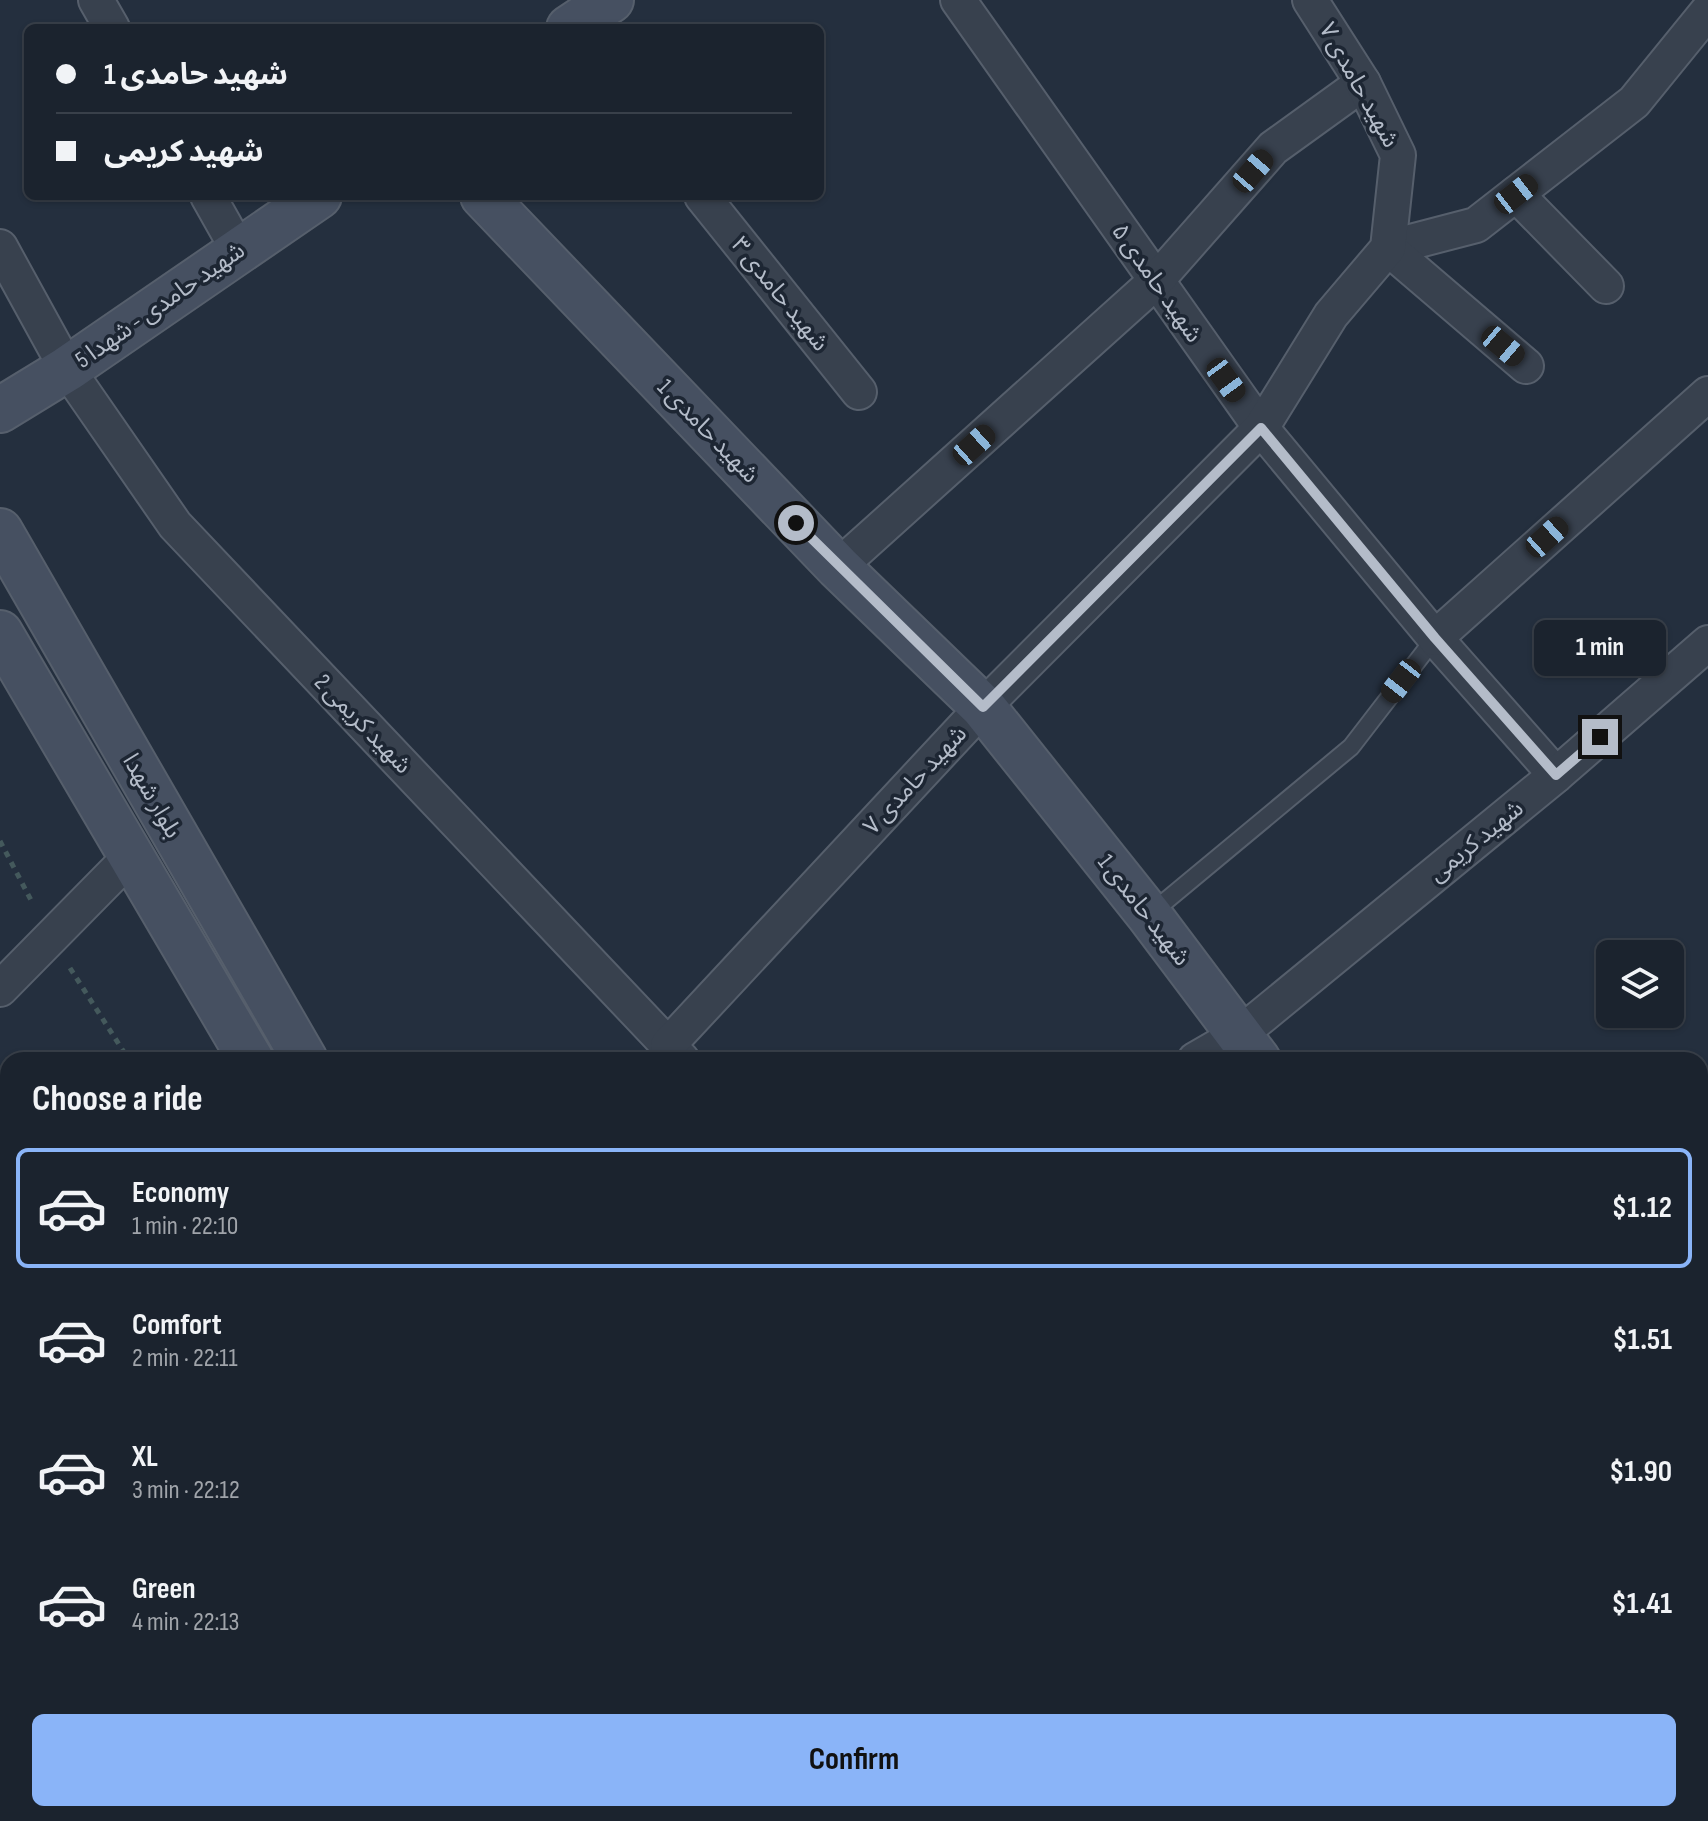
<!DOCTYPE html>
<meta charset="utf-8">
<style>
body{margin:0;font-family:"Sofia Sans Condensed","Noto Sans Arabic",sans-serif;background:#282f3a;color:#f1f3f6;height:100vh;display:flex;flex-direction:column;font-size:30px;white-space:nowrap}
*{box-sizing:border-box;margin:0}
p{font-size:26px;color:#a0a4aa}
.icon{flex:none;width:44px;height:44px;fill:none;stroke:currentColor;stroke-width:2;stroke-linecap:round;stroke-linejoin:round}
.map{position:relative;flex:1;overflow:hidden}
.panel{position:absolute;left:0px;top:1052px;width:1708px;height:770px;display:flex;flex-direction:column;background:#1b232e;border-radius:24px 24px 0 0;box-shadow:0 2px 6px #0004,0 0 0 2px #39404a}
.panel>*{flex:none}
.top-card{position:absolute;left:24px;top:24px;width:800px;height:176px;border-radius:12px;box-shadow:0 2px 6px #0004,0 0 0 2px #39404a;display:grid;align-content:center;height:176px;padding:0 32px;background:#1b232e}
.tools{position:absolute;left:1596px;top:940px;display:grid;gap:16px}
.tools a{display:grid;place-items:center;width:88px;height:88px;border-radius:12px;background:#1b232e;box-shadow:0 2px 6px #0004,0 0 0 2px #39404a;font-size:40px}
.end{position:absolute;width:36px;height:36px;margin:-18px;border:10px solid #b4bcc9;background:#111;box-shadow:0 0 0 4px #111}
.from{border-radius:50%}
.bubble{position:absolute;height:56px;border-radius:12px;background:#1b232e;box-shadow:0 2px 6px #0004,0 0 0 2px #39404a;font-size:26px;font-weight:700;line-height:56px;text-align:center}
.car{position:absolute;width:24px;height:48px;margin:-24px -12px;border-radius:10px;box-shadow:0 0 6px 2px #0007;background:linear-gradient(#222 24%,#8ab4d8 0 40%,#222 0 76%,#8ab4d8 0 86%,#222 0)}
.top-card b{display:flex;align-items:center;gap:28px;height:76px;font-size:30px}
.top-card b+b{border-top:2px solid #39404a}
.top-card i{width:20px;height:20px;background:#f1f3f6}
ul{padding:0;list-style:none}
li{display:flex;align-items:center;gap:24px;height:120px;margin:0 16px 12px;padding:0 16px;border:4px solid transparent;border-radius:12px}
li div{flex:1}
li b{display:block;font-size:30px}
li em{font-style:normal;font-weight:700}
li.active{border-color:#8ab4f8}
li>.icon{width:72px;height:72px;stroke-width:1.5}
h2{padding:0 32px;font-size:36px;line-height:96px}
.button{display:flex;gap:16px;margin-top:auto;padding:16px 32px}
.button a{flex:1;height:92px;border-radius:12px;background:#8ab4f8;color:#111;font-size:32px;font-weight:700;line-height:92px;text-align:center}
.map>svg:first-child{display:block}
</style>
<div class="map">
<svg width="1708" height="1821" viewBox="0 0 1708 1821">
<rect width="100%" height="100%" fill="#242f3e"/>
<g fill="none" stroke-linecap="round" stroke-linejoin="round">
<g stroke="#565f6c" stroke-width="20">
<path id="lane" d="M1150,914L1351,747L1435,638"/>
</g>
<g stroke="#565f6c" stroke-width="38">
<g id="street">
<path d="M96,0L112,28"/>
<path d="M958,0L1261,428L1435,638L1556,775"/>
<path d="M1516,194L1606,286"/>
<path d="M208,196L239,251"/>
<path d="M702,196L859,392"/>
<path d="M0,247L67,369L175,525L682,1060"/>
<path d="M1388,248L1476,225L1634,102L1708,11"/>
<path d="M1388,248L1526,366"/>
<path d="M838,567L1155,282L1273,148L1363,83"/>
<path d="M1435,638L1708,394"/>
<path d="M0,989L131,856"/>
<path d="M668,1045L983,707L1261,428L1331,315L1388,248L1398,155L1363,83L1310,0"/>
<path d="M1195,1060L1240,1034L1556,775L1708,643"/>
<path d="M1700,1312L1708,1305"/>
<path d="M1700,1337L1708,1340"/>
<path d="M1700,1408L1708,1401"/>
<path d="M0,1455L8,1446"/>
<path d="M207,1814L210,1821"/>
<path d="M409,1814L414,1821"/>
<path d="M1000,1814L1004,1821"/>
<path d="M1380,1814L1385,1821"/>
<path d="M1451,1821L1459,1814"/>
</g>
</g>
<g stroke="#565f6c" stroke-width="48">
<g id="secondary">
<path d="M569,28L611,0"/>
<path d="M483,196L838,567L983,707L1149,915L1258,1060"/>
<path d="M0,410L67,369L319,196"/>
<path d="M0,531L305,1060"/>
<path d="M0,633L251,1060"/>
<path d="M1700,1593L1708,1601"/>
<path d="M0,1627L8,1622"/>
<path d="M0,1704L8,1699"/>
<path d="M701,1814L705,1821"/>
<path d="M763,1814L767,1821"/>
</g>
</g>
<g stroke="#44595c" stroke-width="5" stroke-dasharray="6 6" stroke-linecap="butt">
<path d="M0,841L33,904"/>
<path d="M70,968L129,1060"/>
</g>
<use href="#lane" stroke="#38414e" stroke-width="16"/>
<use href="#street" stroke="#38414e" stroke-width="34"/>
<use href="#secondary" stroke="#465061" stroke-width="44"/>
</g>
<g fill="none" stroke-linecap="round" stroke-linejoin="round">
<path stroke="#b4bcc9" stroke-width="10" d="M796,523L983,707L1261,428L1435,638L1556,775L1600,737"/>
</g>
<g text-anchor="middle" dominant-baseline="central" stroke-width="7" stroke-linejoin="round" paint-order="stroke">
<g font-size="24" fill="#b4bcc9" stroke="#1d2633">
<text transform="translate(1359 85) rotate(61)">شهید حامدی ۷</text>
<text transform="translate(1157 283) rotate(55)">شهید حامدی ۵</text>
<text transform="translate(780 294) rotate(51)">شهید حامدی ۳</text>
<text transform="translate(160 305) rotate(-35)">شهید حامدی - شهدا 5</text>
<text transform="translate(708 431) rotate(46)">شهيد حامدی 1</text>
<text transform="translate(363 724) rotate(46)">شهيد کريمی 2</text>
<text transform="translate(915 780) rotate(-47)">شهید حامدی ۷</text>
<text transform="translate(152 796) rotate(60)">بلوار شهدا</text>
<text transform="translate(1476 841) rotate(-39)">شهید کریمی</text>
<text transform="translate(1144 910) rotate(52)">شهيد حامدی 1</text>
</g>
</g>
</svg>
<div class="tools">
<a><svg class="icon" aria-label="layers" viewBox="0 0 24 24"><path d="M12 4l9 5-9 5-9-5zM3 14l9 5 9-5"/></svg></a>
</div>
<i class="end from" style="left:796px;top:523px"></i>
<i class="end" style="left:1600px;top:737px"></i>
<div class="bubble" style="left:1534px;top:620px;width:132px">1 min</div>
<i class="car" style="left:1253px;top:171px;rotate:41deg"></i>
<i class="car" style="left:1516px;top:194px;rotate:52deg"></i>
<i class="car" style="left:1503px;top:346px;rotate:130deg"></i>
<i class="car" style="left:1226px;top:380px;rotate:144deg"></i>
<i class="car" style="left:974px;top:445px;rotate:48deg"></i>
<i class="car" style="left:1547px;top:537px;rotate:48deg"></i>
<i class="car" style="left:1401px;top:681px;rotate:218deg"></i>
<div class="top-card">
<b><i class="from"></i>شهيد حامدی 1</b>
<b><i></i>شهید کریمی</b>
</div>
<section class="panel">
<h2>Choose a ride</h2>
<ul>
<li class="active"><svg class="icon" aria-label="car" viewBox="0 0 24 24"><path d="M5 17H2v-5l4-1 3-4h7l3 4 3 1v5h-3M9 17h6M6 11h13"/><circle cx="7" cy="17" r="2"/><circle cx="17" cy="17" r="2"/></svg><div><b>Economy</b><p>1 min · 22:10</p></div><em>$1.12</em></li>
<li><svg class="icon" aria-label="car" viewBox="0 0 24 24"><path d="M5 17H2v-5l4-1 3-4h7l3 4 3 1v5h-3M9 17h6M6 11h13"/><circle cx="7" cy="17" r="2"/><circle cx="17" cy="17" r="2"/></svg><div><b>Comfort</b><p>2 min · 22:11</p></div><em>$1.51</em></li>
<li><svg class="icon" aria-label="car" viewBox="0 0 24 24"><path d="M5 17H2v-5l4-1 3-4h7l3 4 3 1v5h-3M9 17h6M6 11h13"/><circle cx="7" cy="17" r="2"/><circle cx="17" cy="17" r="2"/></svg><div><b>XL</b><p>3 min · 22:12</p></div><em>$1.90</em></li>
<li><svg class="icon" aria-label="car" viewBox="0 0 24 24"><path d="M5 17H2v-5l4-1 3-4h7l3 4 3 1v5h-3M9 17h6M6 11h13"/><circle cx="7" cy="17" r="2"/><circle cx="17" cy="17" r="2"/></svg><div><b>Green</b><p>4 min · 22:13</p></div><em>$1.41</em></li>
</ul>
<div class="button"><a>Confirm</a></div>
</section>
</div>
